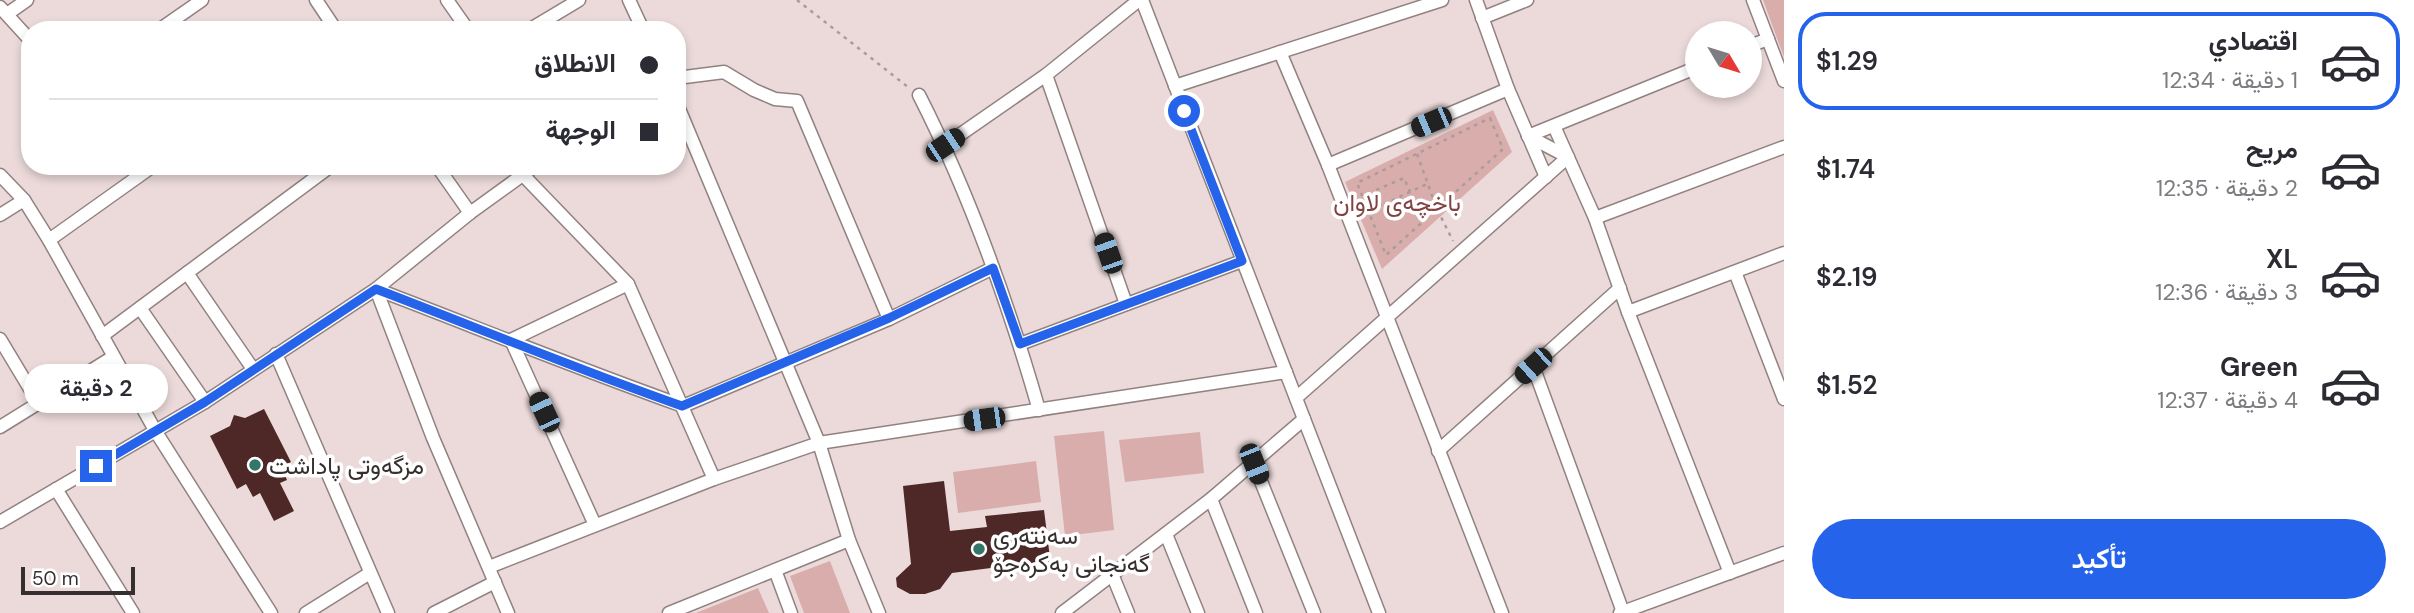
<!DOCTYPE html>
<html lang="ar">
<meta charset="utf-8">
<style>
body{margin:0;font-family:"DM Sans",Vazirmatn,sans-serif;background:#f7f7f7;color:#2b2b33;direction:rtl;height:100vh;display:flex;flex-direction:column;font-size:26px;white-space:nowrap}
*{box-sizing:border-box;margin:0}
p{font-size:23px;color:#7c7c81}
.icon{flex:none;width:38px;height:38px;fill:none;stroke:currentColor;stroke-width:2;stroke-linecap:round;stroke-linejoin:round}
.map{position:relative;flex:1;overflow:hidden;direction:ltr}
.sheet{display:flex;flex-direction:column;background:#fff;width:630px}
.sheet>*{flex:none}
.top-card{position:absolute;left:21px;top:21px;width:665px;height:154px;border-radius:28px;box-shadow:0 4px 10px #0003;direction:rtl;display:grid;align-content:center;height:154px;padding:0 28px;background:#fff}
.needle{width:46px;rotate:128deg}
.controls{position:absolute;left:1685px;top:21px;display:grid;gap:14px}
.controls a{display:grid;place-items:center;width:77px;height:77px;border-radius:50%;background:#fff;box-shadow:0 4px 10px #0003;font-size:35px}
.scale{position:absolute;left:21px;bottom:18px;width:114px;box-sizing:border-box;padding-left:7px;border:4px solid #362f2f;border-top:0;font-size:19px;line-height:24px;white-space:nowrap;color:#362f2f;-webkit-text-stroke:5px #fff;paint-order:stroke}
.end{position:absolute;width:32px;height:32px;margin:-16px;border:9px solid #2563eb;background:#fff;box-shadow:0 0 0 4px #fff}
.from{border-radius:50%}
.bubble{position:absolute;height:49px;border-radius:24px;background:#fff;box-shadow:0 4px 10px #0003;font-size:23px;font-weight:600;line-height:49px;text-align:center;direction:rtl}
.car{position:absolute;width:21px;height:42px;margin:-21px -10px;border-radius:9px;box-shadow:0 0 5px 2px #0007;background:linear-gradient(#222 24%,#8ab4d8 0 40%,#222 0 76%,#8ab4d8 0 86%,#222 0)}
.top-card b{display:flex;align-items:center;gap:24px;height:66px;font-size:26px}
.top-card b+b{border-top:2px solid #e1e1e2}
.top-card i{width:18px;height:18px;background:#2b2b33}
ul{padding:12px 0 0;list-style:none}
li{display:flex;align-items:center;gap:21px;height:98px;margin:0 14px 10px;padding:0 14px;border:4px solid transparent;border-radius:28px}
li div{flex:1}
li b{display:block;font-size:26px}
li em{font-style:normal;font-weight:600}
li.on{border-color:#2563eb}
li>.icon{width:63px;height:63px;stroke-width:1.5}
.cta{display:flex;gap:14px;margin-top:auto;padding:14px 28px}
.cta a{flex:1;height:80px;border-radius:42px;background:#2563eb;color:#fff;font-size:28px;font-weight:600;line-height:80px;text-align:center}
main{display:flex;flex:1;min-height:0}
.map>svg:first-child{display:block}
</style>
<main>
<section class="sheet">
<ul>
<li class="on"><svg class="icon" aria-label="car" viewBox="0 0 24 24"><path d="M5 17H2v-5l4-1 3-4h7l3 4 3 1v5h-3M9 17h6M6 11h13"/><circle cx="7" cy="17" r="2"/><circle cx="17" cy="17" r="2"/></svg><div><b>اقتصادي</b><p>1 دقيقة · 12:34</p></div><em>$1.29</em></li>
<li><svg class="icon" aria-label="car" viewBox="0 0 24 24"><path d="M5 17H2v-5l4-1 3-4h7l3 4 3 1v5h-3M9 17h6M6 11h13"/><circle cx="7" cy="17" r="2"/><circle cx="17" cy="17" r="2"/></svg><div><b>مريح</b><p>2 دقيقة · 12:35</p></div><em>$1.74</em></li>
<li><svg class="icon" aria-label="car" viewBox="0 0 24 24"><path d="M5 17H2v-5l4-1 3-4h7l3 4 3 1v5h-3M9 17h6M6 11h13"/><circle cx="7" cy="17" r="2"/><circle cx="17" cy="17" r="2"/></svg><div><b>XL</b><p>3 دقيقة · 12:36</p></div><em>$2.19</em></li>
<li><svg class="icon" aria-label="car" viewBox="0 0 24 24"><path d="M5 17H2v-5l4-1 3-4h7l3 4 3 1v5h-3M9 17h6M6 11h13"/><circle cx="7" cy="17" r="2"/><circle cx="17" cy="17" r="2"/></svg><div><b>Green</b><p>4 دقيقة · 12:37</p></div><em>$1.52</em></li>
</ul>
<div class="cta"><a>تأكيد</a></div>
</section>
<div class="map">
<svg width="1784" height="613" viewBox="0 0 1784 613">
<rect width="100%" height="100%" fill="#ebdad9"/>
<g fill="#d8adab">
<path d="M1763,0H1784V57Z"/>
<path d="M1493,110L1512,152L1382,269L1345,182Z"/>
<path d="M1104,431L1114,530L1065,536L1054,436Z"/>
<path d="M1200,432L1204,473L1125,482L1119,440Z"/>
<path d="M1036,461L1041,502L958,513L953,472Z"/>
<path d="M830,561L850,613H804L790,576Z"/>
<path d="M758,588L769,613H696Z"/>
</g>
<g fill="#4d2827">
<path d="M264,409L291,462L281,467L287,480L280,483L294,511L274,521L260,493L253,497L246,484L237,489L210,436L230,426L234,415L245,418Z"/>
<path d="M944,481L950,531L987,527L985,516L1044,510L1051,566L1030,569L1029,563L952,573L940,589L925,594H910L897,587L896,578L911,564L903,486Z"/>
</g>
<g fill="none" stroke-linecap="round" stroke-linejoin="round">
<g stroke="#918281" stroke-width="15">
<g id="minor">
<path d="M316,0L336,30"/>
<path d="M447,0L468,30"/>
<path d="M629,0L643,30"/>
<path d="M1142,0L1379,613"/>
<path d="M1476,0L1508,89L1546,177"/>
<path d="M1753,0L1784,81"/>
<path d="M0,7L30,40"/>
<path d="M7,14L27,0"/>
<path d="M1482,18L1527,0"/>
<path d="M159,30L202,0"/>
<path d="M529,30L579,0"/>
<path d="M1750,46L1768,39"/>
<path d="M1280,52L1328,165L1502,613"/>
<path d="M1046,75L1126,304"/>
<path d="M677,78L724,72L754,90L775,99L797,101L889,319"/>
<path d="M1175,86L1442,0"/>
<path d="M919,95C970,195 1008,302 1039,410"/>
<path d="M677,104L819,443L849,540L879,613"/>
<path d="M1554,126L1595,218L1628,312L1730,573"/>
<path d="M1528,136L1698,67"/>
<path d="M945,145L1046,75L1139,0"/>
<path d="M1328,165L1508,89"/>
<path d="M437,166L470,213"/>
<path d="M0,175L24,200L49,240L156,432L271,613"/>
<path d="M523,175L628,284L714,479"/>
<path d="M0,215L24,200"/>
<path d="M1595,218L1784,147"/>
<path d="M49,240L153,166"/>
<path d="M1735,272L1784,399"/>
<path d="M187,273L253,369"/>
<path d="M140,308L205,402"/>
<path d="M1628,312L1784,253"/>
<path d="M102,336L331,166"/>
<path d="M0,339L39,404"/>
<path d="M1020,344L1242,261"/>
<path d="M276,354L388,613"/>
<path d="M1533,366L1623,612"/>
<path d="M1296,398L1568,157L1528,136"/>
<path d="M0,427L113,357"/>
<path d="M1438,451L1620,288"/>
<path d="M1254,464L1314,613"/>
<path d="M56,489L133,613"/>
<path d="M1211,499L1256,613"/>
<path d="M0,522L205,402L376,289C478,328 579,369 683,406L889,319L993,268"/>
<path d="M595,525L511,340L628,284"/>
<path d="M1166,534L1198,613"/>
<path d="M489,567L714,479L819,443L1286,372"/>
<path d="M775,570L791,613"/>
<path d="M1112,574L1128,613"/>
<path d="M306,613L370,573"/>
<path d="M434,613L495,582"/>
<path d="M508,613L433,438L376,289L470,213L535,166"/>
<path d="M669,613L849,540"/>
<path d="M1062,613L1211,499L1304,419"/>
<path d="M1620,613L1784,553"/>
</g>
</g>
<g stroke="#a99c9b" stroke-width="2.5" stroke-dasharray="3.5 5" stroke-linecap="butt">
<path d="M797,0L908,87"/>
<path d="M1490,118L1503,149L1386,255L1357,183Z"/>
<path d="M1417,154L1437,209L1453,241"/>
<path d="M1381,206L1376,190L1404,178L1410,192"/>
<path d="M1361,215L1427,184"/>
</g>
<use href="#minor" stroke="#fff" stroke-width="12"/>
</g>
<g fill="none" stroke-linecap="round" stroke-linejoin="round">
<path stroke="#2563eb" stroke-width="9" d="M96,466L205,402L376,289C478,328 579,370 682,406L889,318L993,268L1020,344L1242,261L1184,111"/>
</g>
<g fill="#347769" stroke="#fff" stroke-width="2.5">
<circle cx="255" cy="465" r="7"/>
<circle cx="979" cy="549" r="7"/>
</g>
<g text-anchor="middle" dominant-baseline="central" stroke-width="7" stroke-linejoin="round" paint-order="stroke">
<g font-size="24" fill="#814342" stroke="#fff">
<text x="1397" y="202">باخچەی لاوان</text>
</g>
<g font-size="24" fill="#362f2f" stroke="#fff" text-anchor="start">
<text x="269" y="465">مزگەوتی پاداشت</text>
<text x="993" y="535">سەنتەری<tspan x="993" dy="28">گەنجانی بەکرەجۆ</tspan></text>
</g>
</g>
</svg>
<div class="controls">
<a><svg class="needle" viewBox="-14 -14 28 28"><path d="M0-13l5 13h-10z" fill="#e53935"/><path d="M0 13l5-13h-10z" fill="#7c7c81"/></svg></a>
</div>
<div class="scale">50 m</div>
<i class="end from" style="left:1184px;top:111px"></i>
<i class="end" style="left:96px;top:466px"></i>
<div class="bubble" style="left:24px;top:364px;width:144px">2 دقيقة</div>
<i class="car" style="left:1431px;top:122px;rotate:247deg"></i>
<i class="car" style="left:945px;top:145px;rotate:56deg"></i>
<i class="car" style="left:1108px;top:253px;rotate:341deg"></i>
<i class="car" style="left:1533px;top:366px;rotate:228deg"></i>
<i class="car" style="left:544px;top:412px;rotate:335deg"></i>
<i class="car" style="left:984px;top:419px;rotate:262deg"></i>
<i class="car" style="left:1254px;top:464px;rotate:158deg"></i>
<div class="top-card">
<b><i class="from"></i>الانطلاق</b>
<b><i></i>الوجهة</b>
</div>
</div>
</main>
